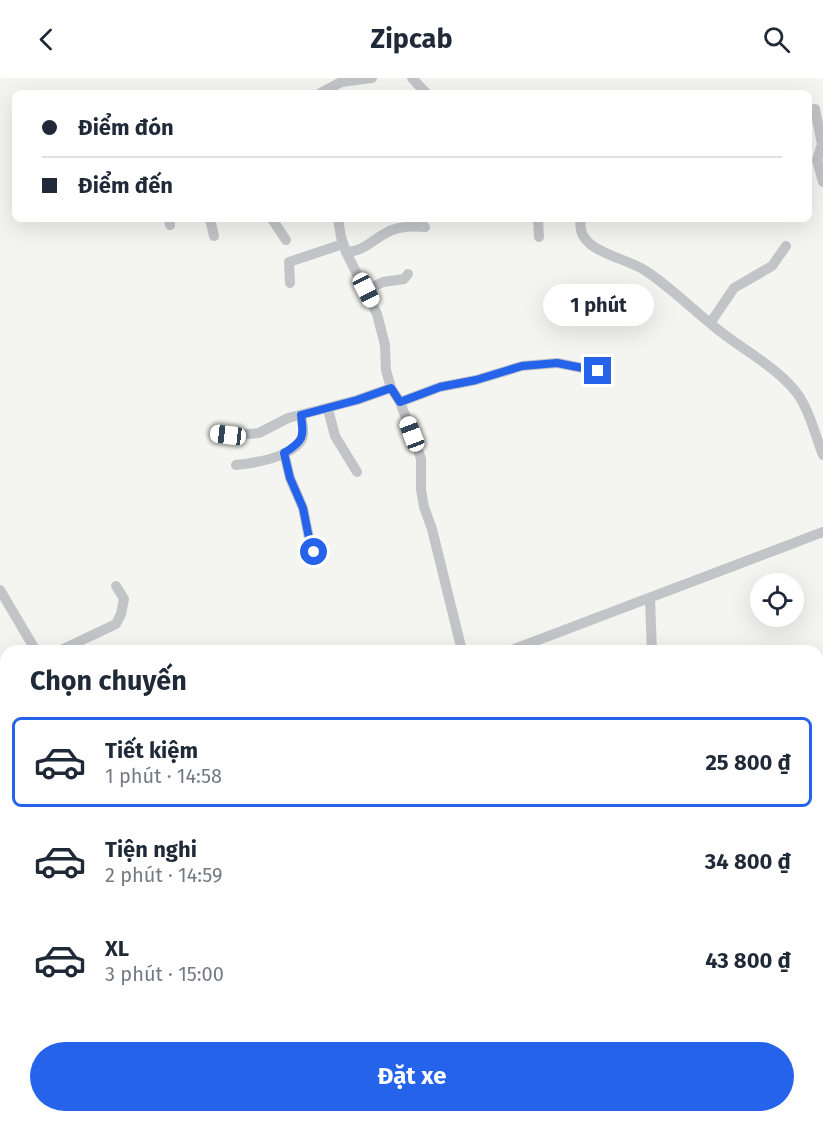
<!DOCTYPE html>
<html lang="vi">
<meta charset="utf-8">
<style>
body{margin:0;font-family:"Fira Sans",sans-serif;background:#f2f2f3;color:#1f2937;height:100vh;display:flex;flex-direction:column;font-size:22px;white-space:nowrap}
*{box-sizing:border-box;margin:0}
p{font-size:20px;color:#747a83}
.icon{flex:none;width:33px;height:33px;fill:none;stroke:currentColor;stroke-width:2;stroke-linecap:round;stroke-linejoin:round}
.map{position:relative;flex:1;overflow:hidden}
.panel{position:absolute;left:0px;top:567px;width:824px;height:478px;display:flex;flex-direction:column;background:#fff;border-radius:18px 18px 0 0;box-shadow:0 6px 24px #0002}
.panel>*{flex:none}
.banner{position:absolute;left:12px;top:12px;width:800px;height:132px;border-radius:9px;box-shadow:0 6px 24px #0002;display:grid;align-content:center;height:132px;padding:0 30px;background:#fff}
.tools{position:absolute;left:750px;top:495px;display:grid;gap:12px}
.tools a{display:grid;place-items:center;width:54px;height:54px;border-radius:50%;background:#fff;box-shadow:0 6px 24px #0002;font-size:30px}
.end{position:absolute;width:27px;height:27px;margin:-14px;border:8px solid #2563eb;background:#fff;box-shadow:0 0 0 3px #fff}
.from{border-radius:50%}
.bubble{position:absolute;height:42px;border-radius:21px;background:#fff;box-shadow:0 6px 24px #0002;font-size:20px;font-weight:700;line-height:42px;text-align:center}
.car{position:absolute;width:18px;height:36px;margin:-18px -9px;border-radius:8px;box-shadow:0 0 4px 2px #0007;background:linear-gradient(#fff 24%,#345 0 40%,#fff 0 76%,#345 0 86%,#fff 0)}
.banner b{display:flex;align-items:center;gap:21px;height:57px;font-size:22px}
.banner b+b{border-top:2px solid #e0e1e3}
.banner i{width:15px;height:15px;background:#1f2937}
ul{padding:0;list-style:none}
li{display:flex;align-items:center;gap:18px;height:90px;margin:0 12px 9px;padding:0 18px;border:3px solid transparent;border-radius:9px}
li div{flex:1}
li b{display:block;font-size:22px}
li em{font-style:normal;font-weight:700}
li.current{border-color:#2563eb}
li>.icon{width:54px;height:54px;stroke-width:1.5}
h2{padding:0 30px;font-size:27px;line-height:72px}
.button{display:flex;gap:12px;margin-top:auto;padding:12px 30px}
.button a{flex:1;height:69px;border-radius:36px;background:#2563eb;color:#fff;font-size:24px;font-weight:700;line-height:69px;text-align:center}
header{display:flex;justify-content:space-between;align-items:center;height:78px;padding:0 30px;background:#fff;font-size:27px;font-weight:700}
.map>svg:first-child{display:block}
</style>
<header><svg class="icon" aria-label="back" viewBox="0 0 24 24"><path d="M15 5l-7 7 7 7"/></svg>Zipcab<svg class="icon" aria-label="search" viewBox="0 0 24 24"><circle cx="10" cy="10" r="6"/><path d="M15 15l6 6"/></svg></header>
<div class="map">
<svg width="823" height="1045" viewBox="0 0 823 1045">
<rect width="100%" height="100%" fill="#f4f4f0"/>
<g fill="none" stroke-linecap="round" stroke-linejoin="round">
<g stroke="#bdc5cb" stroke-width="3">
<path d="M818,843L823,841"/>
<path d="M0,968L6,965"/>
</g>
<g stroke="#c2c4c8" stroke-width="10">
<path d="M412,0L426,15"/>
<path d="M321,15L341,4L372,0"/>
<path d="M815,31L822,66L817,82L823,104"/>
<path d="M169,141L170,147"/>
<path d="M210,141L214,158"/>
<path d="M272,141L286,162"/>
<path d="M338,141L341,159L346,174L377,236L385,267L386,292L391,310L400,324L418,372L421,381V412L424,429L432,451L462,573"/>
<path d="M538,141L539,159"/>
<path d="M581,141C574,174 624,178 646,193C673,211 695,234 721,254C745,273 781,292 799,318C811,336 815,357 823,377"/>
<path d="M346,174C363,174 372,162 386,155C397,148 412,148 425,149"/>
<path d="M290,205L289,184L343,166"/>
<path d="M366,212L383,204L404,201L408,196"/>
<path d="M709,243L713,241L734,210L772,188L786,168"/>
<path d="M400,324L440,309L476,302L522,288L557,285L598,293"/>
<path d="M328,331L335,358L357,394"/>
<path d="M215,356L228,358L259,355L288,340L357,322L391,310"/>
<path d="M284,375L290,400L303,430L310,465L314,474"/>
<path d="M236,387C254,385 292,380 302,361C305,354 302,344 301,337"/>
<path d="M0,512L36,573"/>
<path d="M650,521L652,573"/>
<path d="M59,573L116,546L121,536L124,521L116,508"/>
<path d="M509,573L823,454"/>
<path d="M0,622L6,615"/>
<path d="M0,670L6,667"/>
<path d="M818,712L819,695L823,690"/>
<path d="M0,775L6,773"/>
<path d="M818,819L823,817"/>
<path d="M818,865L823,863"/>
<path d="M0,884H6"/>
<path d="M0,944L6,941"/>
<path d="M0,993L6,991"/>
<path d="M145,1040L147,1045"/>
<path d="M378,1040L386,1045"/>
<path d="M514,1045L525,1040"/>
</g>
</g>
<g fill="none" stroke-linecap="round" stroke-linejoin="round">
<path stroke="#2563eb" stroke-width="8" d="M314,474L310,465L303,430L290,400L284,375C304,363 304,359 301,337L357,322L391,310L400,324L440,309L476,302L522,288L557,285L598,293"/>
</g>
</svg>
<div class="tools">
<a><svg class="icon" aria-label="locate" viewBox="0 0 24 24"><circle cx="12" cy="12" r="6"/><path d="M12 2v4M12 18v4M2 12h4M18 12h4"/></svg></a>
</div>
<i class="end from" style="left:314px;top:474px"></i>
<i class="end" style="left:598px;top:293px"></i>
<div class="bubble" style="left:543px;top:206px;width:111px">1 phút</div>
<i class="car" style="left:366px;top:212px;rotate:153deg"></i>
<i class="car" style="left:412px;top:356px;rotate:339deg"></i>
<i class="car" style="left:228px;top:357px;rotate:277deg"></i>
<div class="banner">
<b><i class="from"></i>Điểm đón</b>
<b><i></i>Điểm đến</b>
</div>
<section class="panel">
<h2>Chọn chuyến</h2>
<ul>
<li class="current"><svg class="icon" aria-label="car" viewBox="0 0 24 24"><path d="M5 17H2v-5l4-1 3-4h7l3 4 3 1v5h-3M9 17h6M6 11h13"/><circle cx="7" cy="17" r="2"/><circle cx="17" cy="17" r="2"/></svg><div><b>Tiết kiệm</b><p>1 phút · 14:58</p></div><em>25 800 ₫</em></li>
<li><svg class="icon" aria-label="car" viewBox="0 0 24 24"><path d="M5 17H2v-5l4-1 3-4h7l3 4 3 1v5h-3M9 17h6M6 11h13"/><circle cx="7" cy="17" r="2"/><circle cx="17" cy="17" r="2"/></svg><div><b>Tiện nghi</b><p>2 phút · 14:59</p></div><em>34 800 ₫</em></li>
<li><svg class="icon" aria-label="car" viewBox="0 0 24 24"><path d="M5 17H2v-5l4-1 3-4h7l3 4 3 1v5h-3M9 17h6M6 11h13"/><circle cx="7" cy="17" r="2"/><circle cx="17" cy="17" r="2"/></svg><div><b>XL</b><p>3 phút · 15:00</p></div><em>43 800 ₫</em></li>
</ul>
<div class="button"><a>Đặt xe</a></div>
</section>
</div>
